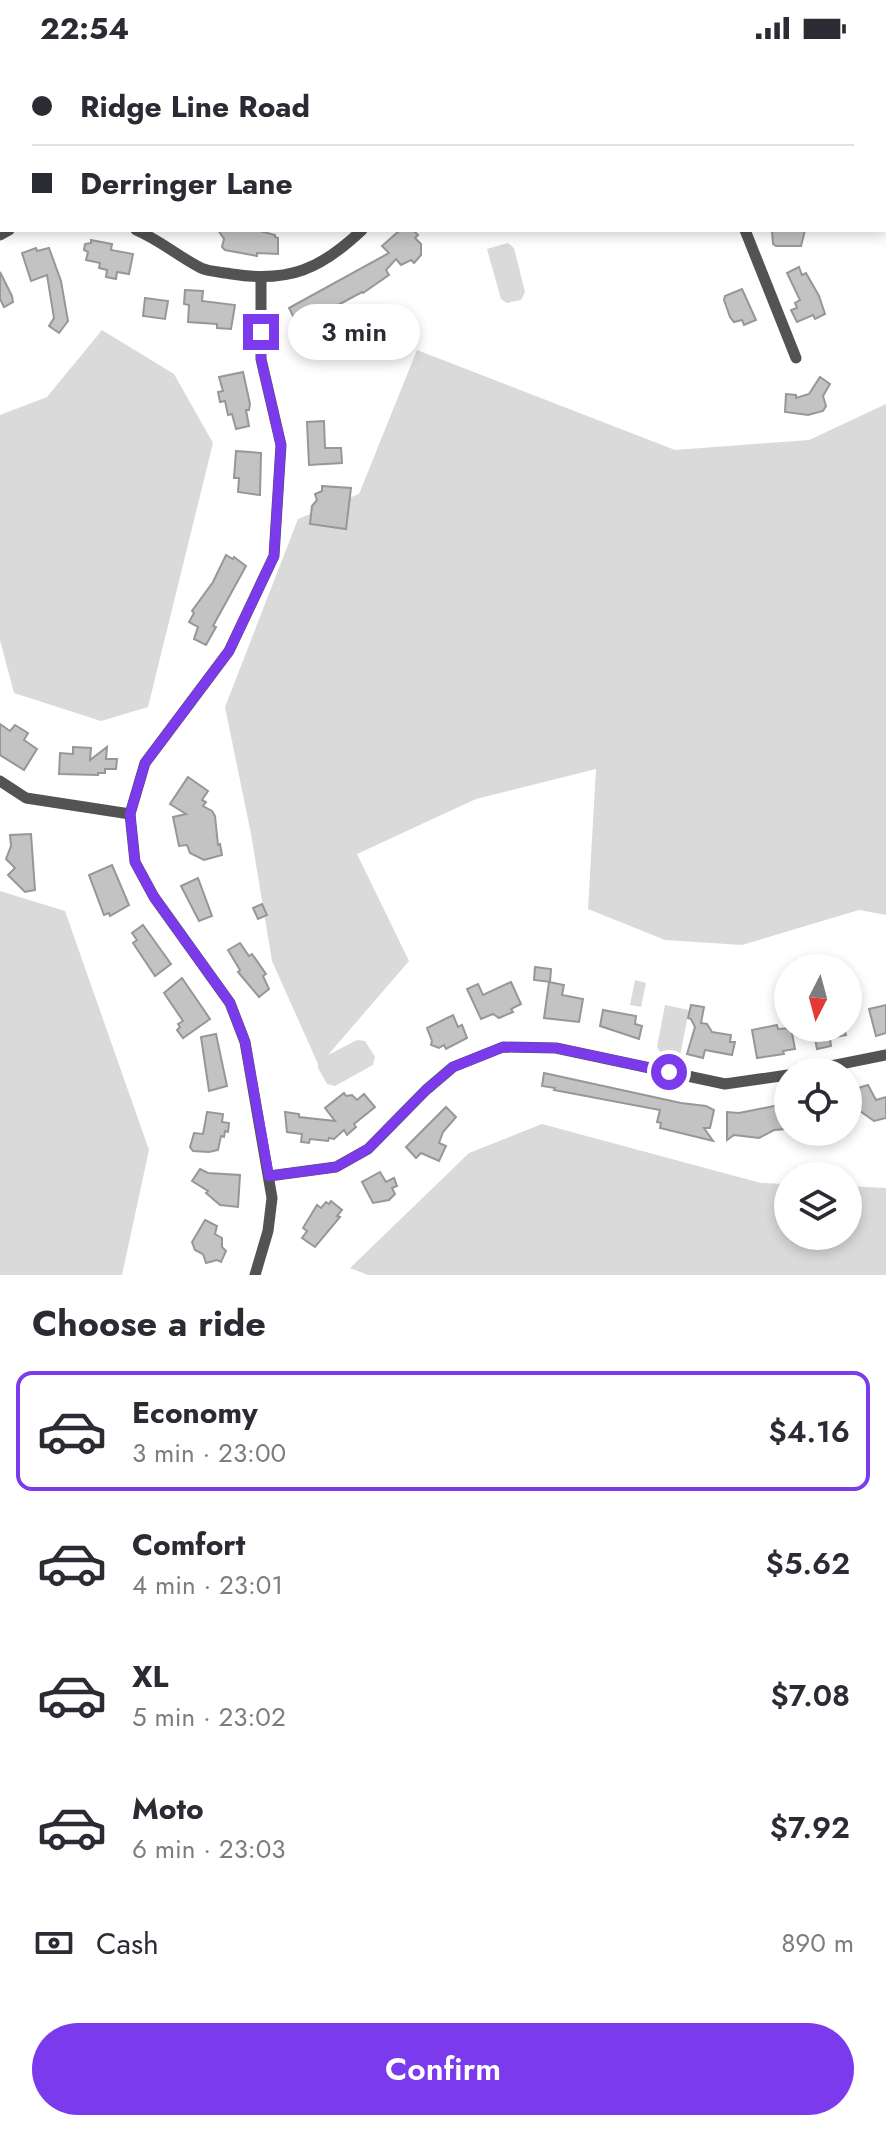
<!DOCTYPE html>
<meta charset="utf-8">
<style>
body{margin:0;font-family:Jost,sans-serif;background:#f7f7f7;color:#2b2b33;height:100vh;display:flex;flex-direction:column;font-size:30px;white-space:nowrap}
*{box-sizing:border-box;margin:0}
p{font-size:26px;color:#7c7c81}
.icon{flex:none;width:44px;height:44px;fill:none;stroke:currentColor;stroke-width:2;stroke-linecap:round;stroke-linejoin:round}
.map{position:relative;height:1219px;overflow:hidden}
.sheet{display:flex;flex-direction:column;background:#fff;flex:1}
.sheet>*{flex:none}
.guide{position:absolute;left:0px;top:0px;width:886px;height:176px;box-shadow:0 4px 12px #0003;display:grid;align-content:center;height:176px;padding:0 32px;background:#fff}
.needle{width:52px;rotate:186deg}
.tools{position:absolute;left:774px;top:898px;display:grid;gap:16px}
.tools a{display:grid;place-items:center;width:88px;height:88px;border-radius:50%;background:#fff;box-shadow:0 4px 12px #0003;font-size:40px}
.end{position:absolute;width:36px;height:36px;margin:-18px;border:10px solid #7c3aed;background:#fff;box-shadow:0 0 0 4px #fff}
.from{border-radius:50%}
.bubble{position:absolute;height:56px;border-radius:28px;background:#fff;box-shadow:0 4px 12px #0003;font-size:26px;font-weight:600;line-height:56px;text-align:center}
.guide b{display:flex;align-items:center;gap:28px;height:76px;font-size:30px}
.guide b+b{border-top:2px solid #e1e1e2}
.guide i{width:20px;height:20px;background:#2b2b33}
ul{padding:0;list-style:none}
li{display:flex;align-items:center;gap:24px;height:120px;margin:0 16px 12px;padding:0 16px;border:4px solid transparent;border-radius:16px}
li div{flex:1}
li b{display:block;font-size:30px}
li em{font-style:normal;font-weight:600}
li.current{border-color:#7c3aed}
li>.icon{width:72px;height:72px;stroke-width:1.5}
h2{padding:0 32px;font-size:36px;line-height:96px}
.pay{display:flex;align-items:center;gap:20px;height:88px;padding:0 32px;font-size:30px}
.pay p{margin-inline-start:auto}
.button{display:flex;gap:16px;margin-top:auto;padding:16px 32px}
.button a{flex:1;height:92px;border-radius:48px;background:#7c3aed;color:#fff;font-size:32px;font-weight:600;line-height:92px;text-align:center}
.status{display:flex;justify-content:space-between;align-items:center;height:56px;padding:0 40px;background:#fff;direction:ltr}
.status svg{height:22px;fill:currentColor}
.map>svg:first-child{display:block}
</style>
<div class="status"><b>22:54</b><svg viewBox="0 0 49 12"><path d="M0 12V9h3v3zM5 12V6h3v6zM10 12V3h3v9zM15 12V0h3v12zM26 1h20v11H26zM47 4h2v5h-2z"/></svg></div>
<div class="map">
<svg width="886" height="1219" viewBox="0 0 886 1219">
<rect width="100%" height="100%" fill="#fff"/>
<g fill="#dadada">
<path d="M508,187L514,192L525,236L521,244L507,247L501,243L487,193Z"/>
<path d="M102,274L174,318L213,387L148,651L101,665L14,637L0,584V359L47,341Z"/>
<path d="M417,294L675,394L809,384L886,348V859L859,854L742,889L665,884L588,853L596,713L476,743L357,798L409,905L328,999L357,984L365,985L375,1001L373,1009L335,1030L327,1028L318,1012V1008L272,905L251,778L225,651L298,463L359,438Z"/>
<path d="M0,835L65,855L149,1094L122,1219H0Z"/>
<path d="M635,924L646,927L641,951L630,949Z"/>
<path d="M665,949L689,954L680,1000L661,997L657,991Z"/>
<path d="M542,1068L761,1127L788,1128V1180H848V1130L886,1132V1219H368L350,1212L469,1097Z"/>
</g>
<g fill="#c3c3c3" stroke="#979797" stroke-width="2">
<path d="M218,174H256L275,179V181L278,182V198L257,197V200L225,194L222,191L224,183Z"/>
<path d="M400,174H413L418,179L415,182L421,188V199L414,207L411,204L401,209L396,203L386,214L389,219L363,237L362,236L338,249L341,256L334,260L301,276L289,252L389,197L382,190Z"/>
<path d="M772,174H805L801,190H776L773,188Z"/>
<path d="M91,184L112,188L111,194L133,198L129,218L117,216L116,223L106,221L107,214L99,212L100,207L86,204L88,196L84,194L85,188L91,187Z"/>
<path d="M36,192L37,195L49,192L61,225L68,265L59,277L49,270L54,262L47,219L31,225L22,197Z"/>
<path d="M799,211L802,219L806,217L819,240L825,258L815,263L813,259L797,266L791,254L797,252L795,247L800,244L787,217Z"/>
<path d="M0,216L12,240L13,246L4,251L0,243Z"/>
<path d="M742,233L756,264L744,269L742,264L734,266L730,261L724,244L725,240Z"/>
<path d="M185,234L203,235L202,245L235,249L231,273L217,272V268L188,266L189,249L184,248Z"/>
<path d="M145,242L168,245L165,263L143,260Z"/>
<path d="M243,316L250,348L249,354H246L249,370L236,373L232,358L228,359L225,345L220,346L218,336L223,335L219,321Z"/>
<path d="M820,321L830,328L823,340L826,350L823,355L808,359L785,356L786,338L796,339V342L809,338Z"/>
<path d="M324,365L325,392H341L342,407L309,409L307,366Z"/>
<path d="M236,395L261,397L260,439L238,436L239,422H234Z"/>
<path d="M322,430L351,432L346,473L310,468L312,450L317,444L315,438L322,435Z"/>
<path d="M226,499L233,503L234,501L246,510L213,570L216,571L206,589L194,583L198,571L189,566L194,557L192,555L213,526Z"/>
<path d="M0,668L10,675L15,669L28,677L24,684L37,693L24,714L0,699Z"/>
<path d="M73,691L91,692L90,704L107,691L106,703H117L116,713H105V717H98V719L59,718L60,697L73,698Z"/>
<path d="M188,721L208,735L202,744L206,746L203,750L212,755L215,760L218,789L220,788L222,799L204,804L190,797L187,789L179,790L173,761L186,758L170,748Z"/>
<path d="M31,778L35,834L25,836L8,819L15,812L6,803L11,790L10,779Z"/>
<path d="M112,809L129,849L110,860L109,857L104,859L89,819Z"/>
<path d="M198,822L212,860L199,865L181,830Z"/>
<path d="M262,848L267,859L258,863L253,852Z"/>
<path d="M143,869L171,908L155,920L133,887L137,884L132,877Z"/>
<path d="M240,887L249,900L252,898L266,918L263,920L269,933L259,941L238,916L240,914L228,894Z"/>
<path d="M535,911L551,913L550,926L534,924Z"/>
<path d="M182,922L210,963L183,982L177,974L180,971L178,968L183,965L164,937Z"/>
<path d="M511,926L521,948L511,953L513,956L499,962L493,958L481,963L467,933L478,928L483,939Z"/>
<path d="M549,926L564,929L562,939L583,943L579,966L544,962Z"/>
<path d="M691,949L704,951L701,967L707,968L712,976L731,979L730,986H735L732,999L705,994L703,1002L687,998L695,971L691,963L688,962Z"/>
<path d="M886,949V977L876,980L869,953Z"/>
<path d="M603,954L636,960L635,968L642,970L639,983L600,970Z"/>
<path d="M453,959L458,971L462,969L467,982L446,993L444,989L439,992L431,989L432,985L427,972Z"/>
<path d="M777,969L778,973L791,972L795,993L783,995L784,998L757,1002L752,974Z"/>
<path d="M813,972H844L846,979L830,982L831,990L817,993Z"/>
<path d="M216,978L227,1030L209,1035L201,981Z"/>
<path d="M544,1017L681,1047L706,1050L714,1054L710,1072H704L713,1085L660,1072L661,1067L657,1066L660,1054L554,1034L555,1032L542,1030Z"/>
<path d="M868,1029L876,1044L886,1041V1062L874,1065L853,1050L859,1049L855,1033Z"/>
<path d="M344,1037L346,1040L352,1039L357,1044L364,1038L375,1051L354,1068L356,1071L347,1079L344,1074L334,1083L329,1082L328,1085L310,1083L309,1087L301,1086L302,1078L287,1076L285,1056L299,1058V1061L335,1065L325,1052Z"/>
<path d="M779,1049L786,1073L774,1074L759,1082L734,1079L727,1084V1056L739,1057Z"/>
<path d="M446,1051L456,1061L443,1076L439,1087L446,1090L439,1105L421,1097L416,1102L406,1091Z"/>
<path d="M207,1056L223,1058L222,1066L229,1067L228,1076L225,1075L224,1081L221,1080L218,1094L209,1096L193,1095L190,1091L194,1077L203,1078Z"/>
<path d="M200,1113L208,1117L240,1119L238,1151L220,1149L206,1137L208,1135L192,1125Z"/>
<path d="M380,1116L386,1126L394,1122L397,1130L392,1132L395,1138L389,1144L373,1147L362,1126Z"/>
<path d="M331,1145L342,1154L337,1160L340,1161L315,1191L302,1182L307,1175L303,1172L317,1149L321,1152L326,1146L329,1148Z"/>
<path d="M205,1164L217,1170L215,1178L222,1182V1191L226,1195L221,1206L217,1204L206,1207L203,1198L195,1194L192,1186Z"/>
</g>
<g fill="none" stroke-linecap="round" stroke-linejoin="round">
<g stroke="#535353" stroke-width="11">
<path d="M20,0V2"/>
<path d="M767,0L769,2"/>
<path d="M884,4L886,3"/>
<path d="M136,174C160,184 179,201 201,212C210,216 222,216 232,218C289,227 321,213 362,174"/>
<path d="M745,174L796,302"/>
<path d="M0,179L9,174"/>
<path d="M0,725L26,742L130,758"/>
<path d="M801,1016L886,999"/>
<path d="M269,1120L336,1111L368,1093L426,1034L453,1011L503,991L556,992L725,1028L788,1019"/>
<path d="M255,1219L268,1175L272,1142L245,986L230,947L154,841L135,806L130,758L145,707L229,595L274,500L281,389L261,303V223"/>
</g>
</g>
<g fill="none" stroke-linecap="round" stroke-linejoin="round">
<path stroke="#7c3aed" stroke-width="10" d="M261,276V303L281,389L274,500L229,595L145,707L130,758L135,806L154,841L230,947L245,986L269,1120L336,1111L368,1093L426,1034L453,1011L503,991L556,992L669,1016"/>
</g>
</svg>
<div class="tools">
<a><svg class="needle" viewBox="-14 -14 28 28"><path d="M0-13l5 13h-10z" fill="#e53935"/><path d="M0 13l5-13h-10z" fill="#7c7c81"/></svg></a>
<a><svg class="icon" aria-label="locate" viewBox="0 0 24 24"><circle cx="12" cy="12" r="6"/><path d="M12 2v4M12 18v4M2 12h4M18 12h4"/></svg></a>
<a><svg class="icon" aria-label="layers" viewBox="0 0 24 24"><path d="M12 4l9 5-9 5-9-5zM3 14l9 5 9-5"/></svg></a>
</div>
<i class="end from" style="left:669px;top:1016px"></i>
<i class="end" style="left:261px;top:276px"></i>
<div class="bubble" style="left:288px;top:248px;width:132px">3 min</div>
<div class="guide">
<b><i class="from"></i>Ridge Line Road</b>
<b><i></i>Derringer Lane</b>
</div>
</div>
<section class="sheet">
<h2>Choose a ride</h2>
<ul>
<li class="current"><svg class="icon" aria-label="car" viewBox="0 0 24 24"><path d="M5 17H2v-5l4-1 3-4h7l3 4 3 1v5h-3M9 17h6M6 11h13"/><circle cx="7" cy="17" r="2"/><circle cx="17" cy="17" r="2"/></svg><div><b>Economy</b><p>3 min · 23:00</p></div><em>$4.16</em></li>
<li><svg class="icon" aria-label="car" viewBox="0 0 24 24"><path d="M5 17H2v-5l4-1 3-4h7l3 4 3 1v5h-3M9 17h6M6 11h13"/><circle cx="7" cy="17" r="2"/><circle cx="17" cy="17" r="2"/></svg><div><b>Comfort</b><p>4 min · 23:01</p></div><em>$5.62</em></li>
<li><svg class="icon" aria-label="car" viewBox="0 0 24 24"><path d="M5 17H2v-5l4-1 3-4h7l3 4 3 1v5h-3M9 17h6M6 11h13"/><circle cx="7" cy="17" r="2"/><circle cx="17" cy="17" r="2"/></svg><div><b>XL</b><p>5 min · 23:02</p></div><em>$7.08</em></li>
<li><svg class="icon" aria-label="car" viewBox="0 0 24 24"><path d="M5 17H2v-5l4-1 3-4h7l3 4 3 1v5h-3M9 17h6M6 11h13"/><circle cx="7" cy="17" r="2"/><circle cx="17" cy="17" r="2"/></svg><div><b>Moto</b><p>6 min · 23:03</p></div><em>$7.92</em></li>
</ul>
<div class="pay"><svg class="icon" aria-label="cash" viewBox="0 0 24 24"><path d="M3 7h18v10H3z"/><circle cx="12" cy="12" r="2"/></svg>Cash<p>890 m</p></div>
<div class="button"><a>Confirm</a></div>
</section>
